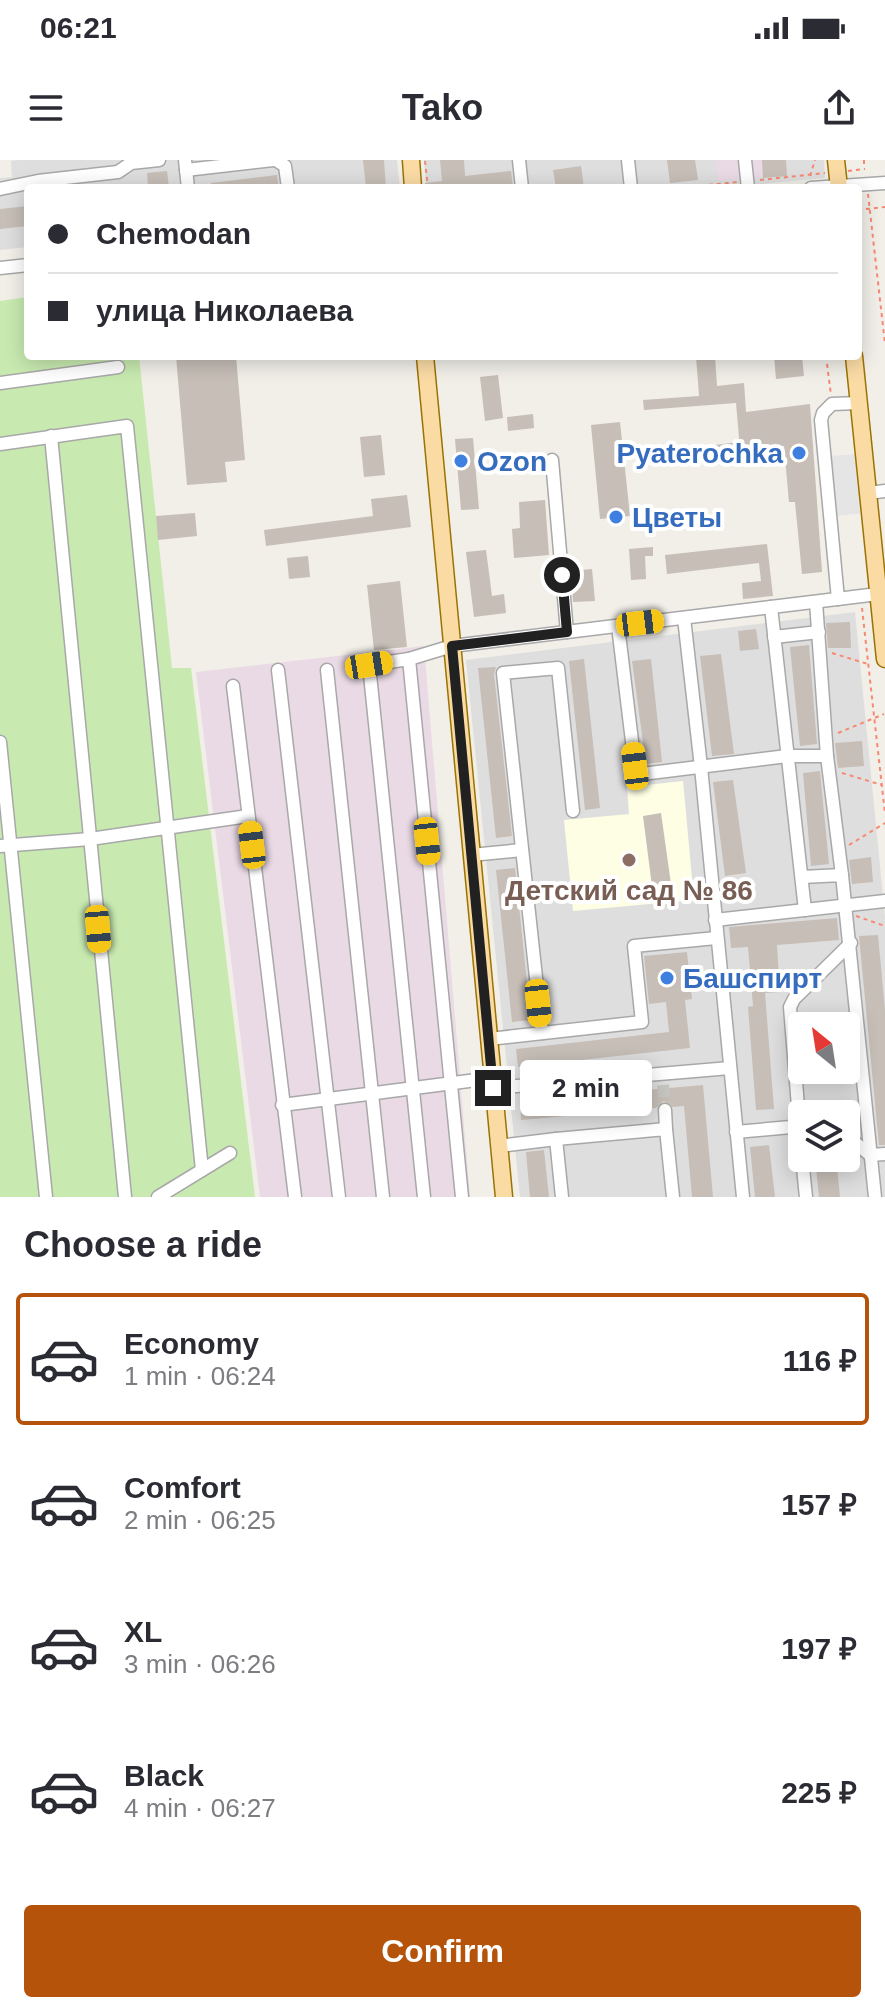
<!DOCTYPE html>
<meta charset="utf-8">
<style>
body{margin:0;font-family:Arial,sans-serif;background:#f2f2f3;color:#2b2b33;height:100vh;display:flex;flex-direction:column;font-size:30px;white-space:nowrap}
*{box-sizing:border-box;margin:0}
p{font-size:26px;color:#7c7c81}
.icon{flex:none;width:44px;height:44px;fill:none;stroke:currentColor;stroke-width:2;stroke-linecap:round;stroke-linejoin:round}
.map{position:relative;height:1037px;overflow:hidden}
.side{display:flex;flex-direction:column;background:#fff;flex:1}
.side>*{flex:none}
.banner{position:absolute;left:24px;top:24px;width:838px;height:176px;border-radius:8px;box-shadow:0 4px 20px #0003;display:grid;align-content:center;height:176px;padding:0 24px;background:#fff}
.needle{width:52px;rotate:330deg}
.tools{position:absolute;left:788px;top:852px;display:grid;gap:16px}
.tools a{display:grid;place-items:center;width:72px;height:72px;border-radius:8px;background:#fff;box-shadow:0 4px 20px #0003;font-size:40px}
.end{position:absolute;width:36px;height:36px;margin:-18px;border:10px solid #212121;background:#fff;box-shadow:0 0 0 4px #fff}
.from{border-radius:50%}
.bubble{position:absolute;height:56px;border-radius:8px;background:#fff;box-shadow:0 4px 20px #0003;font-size:26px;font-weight:700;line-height:56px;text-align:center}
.car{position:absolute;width:24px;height:48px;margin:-24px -12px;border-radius:10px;box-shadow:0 0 6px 2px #0007;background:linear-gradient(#f5c518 24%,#345 0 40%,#f5c518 0 76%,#345 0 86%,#f5c518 0)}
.banner b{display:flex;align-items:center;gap:28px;height:76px;font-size:30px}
.banner b+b{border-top:2px solid #e1e1e2}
.banner i{width:20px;height:20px;background:#2b2b33}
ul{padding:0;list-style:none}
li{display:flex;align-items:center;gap:24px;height:132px;margin:0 16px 12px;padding:0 8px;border:4px solid transparent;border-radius:8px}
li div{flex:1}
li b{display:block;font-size:30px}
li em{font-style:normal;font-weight:700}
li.on{border-color:#b45309}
li>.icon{width:72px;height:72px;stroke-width:1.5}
h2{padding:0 24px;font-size:36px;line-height:96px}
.primary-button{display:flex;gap:16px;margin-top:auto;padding:16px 24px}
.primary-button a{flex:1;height:92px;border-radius:8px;background:#b45309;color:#fff;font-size:32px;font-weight:700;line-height:92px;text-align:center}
.status{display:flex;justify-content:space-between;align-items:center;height:56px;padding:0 40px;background:#fff;direction:ltr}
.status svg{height:22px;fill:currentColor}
header{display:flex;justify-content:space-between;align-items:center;height:104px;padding:0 24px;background:#fff;font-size:36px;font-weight:700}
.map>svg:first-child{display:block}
</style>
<div class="status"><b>06:21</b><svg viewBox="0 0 49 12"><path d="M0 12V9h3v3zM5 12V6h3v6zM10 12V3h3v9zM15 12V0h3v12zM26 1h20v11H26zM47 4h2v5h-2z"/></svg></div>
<header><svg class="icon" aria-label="menu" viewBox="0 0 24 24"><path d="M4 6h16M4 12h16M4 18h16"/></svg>Tako<svg class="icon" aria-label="share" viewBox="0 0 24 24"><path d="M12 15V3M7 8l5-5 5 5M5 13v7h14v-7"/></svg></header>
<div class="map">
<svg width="885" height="1037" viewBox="0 0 885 1037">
<rect width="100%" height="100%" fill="#f1efe8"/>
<g fill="#dfdede" fill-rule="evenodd">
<path d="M18,0H397L400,28H28V87L0,90V18L12,17L11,1Z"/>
<path d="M424,0H824L825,18L721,28H426Z"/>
<path d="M855,452L885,757V1037H520L466,500ZM802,866H846V910H802ZM802,954H846V998H802Z"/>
</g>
<g fill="#eadae6">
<path d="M716,0H786L788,14L718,21Z"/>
<path d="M424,486L470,1037H260L196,512Z"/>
</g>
<path fill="#fdfee4" d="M683,621L694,740L573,751L564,660L629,654L627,627Z"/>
<path fill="#c8eab0" d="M28,137V196H139L172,508H191L255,1037H0V141Z"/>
<path fill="#e5e5e5" d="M859,294L865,353L835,356L829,296Z"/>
<g fill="#c6beb7">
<path d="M363,0H384L386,28H366Z"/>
<path d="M440,0H464L465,16L511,11L513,28H425V23L442,21Z"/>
<path d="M667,0H695L698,20L670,23Z"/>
<path d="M762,0H786L787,16L763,18Z"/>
<path d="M581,6L584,28H556L553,10Z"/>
<path d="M167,11L169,28H148L147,13Z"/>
<path d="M277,15L279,28H211V23Z"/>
<path d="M28,46V66L0,69V49Z"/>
<path d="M176,196H236L245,300L225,302L227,322L187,325Z"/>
<path d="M696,196H715L717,226L744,223L746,252L810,244L822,412L802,414L795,342H789L784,286L740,289L736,243L644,250L643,240L699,236Z"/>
<path d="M774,196H802L804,216L776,219Z"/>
<path d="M498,215L503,258L485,261L480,217Z"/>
<path d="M533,254L534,268L508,271L507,257Z"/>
<path d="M620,262L630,356L600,359L591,265Z"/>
<path d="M381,275L385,315L364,317L360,277Z"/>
<path d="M473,278L479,349L461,350L455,279Z"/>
<path d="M738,282L740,297L694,302L692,288Z"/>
<path d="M407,335L411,367L266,386L264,370L373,356L371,339Z"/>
<path d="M545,340L549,395L514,398L512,369L520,368L519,342Z"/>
<path d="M195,353L197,376L158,380L156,356Z"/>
<path d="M767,384L773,436L743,439L742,423L761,421L759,403L667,414L665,395Z"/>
<path d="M653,387V396H645L646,419L631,420L629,389Z"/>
<path d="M486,390L492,436L504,434L506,453L474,457L466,392Z"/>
<path d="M308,396L310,417L289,419L287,398Z"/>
<path d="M592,409L595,441L573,442L571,411Z"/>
<path d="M400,421L407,487L374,490L367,425Z"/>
<path d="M850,462L851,488H828L826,463Z"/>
<path d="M756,469L759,489L740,491L738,471Z"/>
<path d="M809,485L817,584L800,586L790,487Z"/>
<path d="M721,494L734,594L712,596L700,496Z"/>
<path d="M584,499L600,648L585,650L569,501Z"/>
<path d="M651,499L662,602L646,604L632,501Z"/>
<path d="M496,507L494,514L512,676L496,678L478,508Z"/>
<path d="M862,581L864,606L838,608L835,583Z"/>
<path d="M820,611L829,704L811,706L803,613Z"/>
<path d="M733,620L746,713L725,716L713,622Z"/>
<path d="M661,653L672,731L653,734L643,656Z"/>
<path d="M871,697L873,722L852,724L849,700Z"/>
<path d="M515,708L531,860L512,862L496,710Z"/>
<path d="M837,758L839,780L777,785L780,832L765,833L774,949L756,950L748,847L753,846L748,787L731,788L729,767Z"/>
<path d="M878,775L885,850V985H879L859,776Z"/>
<path d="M687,792L692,839L685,840L690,888L518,907L516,889L669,872L666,842L649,844L644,796Z"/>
<path d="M703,925L713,1037H692L684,946L673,947L664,941L656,948L521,960L520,941Z"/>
<path d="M769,985L775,1037H755L750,987Z"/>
<path d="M544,990L549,1037H530L526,992Z"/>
<path d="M815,998H836L840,1037H819Z"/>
</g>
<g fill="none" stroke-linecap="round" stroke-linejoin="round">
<path stroke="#c7c6c0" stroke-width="12" stroke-dasharray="12 6" stroke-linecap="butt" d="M663,925L665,950"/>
<g stroke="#a8a8a8" stroke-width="15">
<g id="minor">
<path d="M185,0L188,28"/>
<path d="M276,0L285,6L288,28"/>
<path d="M519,0L522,28"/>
<path d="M628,0L631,28"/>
<path d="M745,0L748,28"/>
<path d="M186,10L273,0"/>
<path d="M811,28L885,23"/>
<path d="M0,29L38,21L118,12L131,3L159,0"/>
<path d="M0,108L28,105"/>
<path d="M0,223L118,207"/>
<path d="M51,276L125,1037"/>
<path d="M0,284L127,266L202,1010"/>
<path d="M552,300L567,472"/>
<path d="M868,333L885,331"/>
<path d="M838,439L821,260L823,253L832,244L859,243"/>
<path d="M816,442L827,596L842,715"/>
<path d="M771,447L805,750"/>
<path d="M684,458L701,607L743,1037"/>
<path d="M618,466L635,606L642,614L787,596H827"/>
<path d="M774,477L819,472"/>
<path d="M409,499L462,1037"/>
<path d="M278,510L339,1037"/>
<path d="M327,510L383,1037"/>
<path d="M233,526L295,1037"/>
<path d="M0,582L46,1037"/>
<path d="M0,686L90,679L248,656"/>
<path d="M471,695L522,690"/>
<path d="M802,717L842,715L875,1037"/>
<path d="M715,760L885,741"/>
<path d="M542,873L503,513L558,508L573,651"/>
<path d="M489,879L642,862L634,786L716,778"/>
<path d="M493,928L730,908"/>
<path d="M282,945L492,918"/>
<path d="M665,950L666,969"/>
<path d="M736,972L802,966"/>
<path d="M846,975L870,995L885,994"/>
<path d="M499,986L556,979"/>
<path d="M802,996L790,847L794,839L851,783"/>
<path d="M802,998L806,1037"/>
<path d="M158,1037L230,993"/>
<path d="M424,1037L369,505L409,499L452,486L878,434"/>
<path d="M562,1037L556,979L666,969L673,1037"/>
</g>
</g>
<g stroke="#9b7303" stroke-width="19">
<g id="major">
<path d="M411,0L413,28"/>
<path d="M836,0L839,28"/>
<path d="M425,196L504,1037"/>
<path d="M854,196L885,499"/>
</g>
</g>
<g stroke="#f78973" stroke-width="2" stroke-dasharray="4 4" stroke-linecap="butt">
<path d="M864,0V8"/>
<path d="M425,1L428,28"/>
<path d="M848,11L865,9"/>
<path d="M810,16L815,0"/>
<path d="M760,20L825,13"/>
<path d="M677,28L738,22"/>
<path d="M868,34L885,184"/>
<path d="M858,50L885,47"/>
<path d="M826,196L831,235"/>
<path d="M862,448L885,654"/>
<path d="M832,493L868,504"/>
<path d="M838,573L884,554"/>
<path d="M842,613L882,625"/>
<path d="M849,685L885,663"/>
<path d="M856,756L885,766"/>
</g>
<use href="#minor" stroke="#fff" stroke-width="12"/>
<use href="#major" stroke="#fadba4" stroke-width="16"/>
</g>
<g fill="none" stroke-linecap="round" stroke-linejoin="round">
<path stroke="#212121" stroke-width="10" d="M493,928L452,486L567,472L562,415"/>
</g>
<g fill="#3f7fe0" stroke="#fff" stroke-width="3">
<circle cx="799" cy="293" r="8"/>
<circle cx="461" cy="301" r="8"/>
<circle cx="616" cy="357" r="8"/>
<circle cx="667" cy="818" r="8"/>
</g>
<circle fill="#8d6e63" stroke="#fff" stroke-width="3" cx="629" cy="700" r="8"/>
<g text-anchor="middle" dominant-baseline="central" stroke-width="8" stroke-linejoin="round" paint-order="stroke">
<g font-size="28" font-weight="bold" fill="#366cbe" stroke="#fff" text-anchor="start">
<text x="783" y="293" text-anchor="end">Pyaterochka</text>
<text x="477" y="301">Ozon</text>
<text x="632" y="357">Цветы</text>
<text x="683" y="818">Башспирт</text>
</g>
<g font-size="28" font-weight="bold" fill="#785e54" stroke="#fff">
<text x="629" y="730">Детский сад № 86</text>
</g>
</g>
</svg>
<div class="tools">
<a><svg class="needle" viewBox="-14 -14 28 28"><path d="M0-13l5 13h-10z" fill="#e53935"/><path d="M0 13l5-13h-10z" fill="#7c7c81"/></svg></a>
<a><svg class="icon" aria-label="layers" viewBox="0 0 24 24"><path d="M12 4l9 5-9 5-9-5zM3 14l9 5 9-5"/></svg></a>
</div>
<i class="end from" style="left:562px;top:415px"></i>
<i class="end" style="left:493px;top:928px"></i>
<div class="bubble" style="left:520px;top:900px;width:132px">2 min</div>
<i class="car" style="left:640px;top:463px;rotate:83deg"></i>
<i class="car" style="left:369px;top:505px;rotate:81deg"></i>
<i class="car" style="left:635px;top:606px;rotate:353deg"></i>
<i class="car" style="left:427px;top:681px;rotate:174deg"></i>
<i class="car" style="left:252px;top:685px;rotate:353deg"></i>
<i class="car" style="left:98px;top:769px;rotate:175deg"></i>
<i class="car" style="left:538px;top:843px;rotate:174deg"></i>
<div class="banner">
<b><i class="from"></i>Chemodan</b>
<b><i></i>улица Николаева</b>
</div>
</div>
<section class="side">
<h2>Choose a ride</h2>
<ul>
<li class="on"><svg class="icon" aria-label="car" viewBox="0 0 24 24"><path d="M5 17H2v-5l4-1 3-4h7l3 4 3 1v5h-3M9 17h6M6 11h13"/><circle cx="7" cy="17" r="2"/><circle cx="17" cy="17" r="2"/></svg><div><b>Economy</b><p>1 min · 06:24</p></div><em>116 ₽</em></li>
<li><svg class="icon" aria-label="car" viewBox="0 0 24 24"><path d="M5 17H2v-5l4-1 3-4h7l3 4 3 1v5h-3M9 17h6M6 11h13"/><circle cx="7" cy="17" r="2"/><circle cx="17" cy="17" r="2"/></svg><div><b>Comfort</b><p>2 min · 06:25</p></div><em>157 ₽</em></li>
<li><svg class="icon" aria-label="car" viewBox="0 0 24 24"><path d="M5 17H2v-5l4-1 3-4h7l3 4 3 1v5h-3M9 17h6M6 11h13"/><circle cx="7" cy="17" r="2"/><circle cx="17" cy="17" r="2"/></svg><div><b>XL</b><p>3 min · 06:26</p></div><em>197 ₽</em></li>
<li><svg class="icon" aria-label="car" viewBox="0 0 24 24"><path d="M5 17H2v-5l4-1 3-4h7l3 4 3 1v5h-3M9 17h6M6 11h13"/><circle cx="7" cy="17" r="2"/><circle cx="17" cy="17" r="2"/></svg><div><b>Black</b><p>4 min · 06:27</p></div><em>225 ₽</em></li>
</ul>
<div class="primary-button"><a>Confirm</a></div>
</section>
